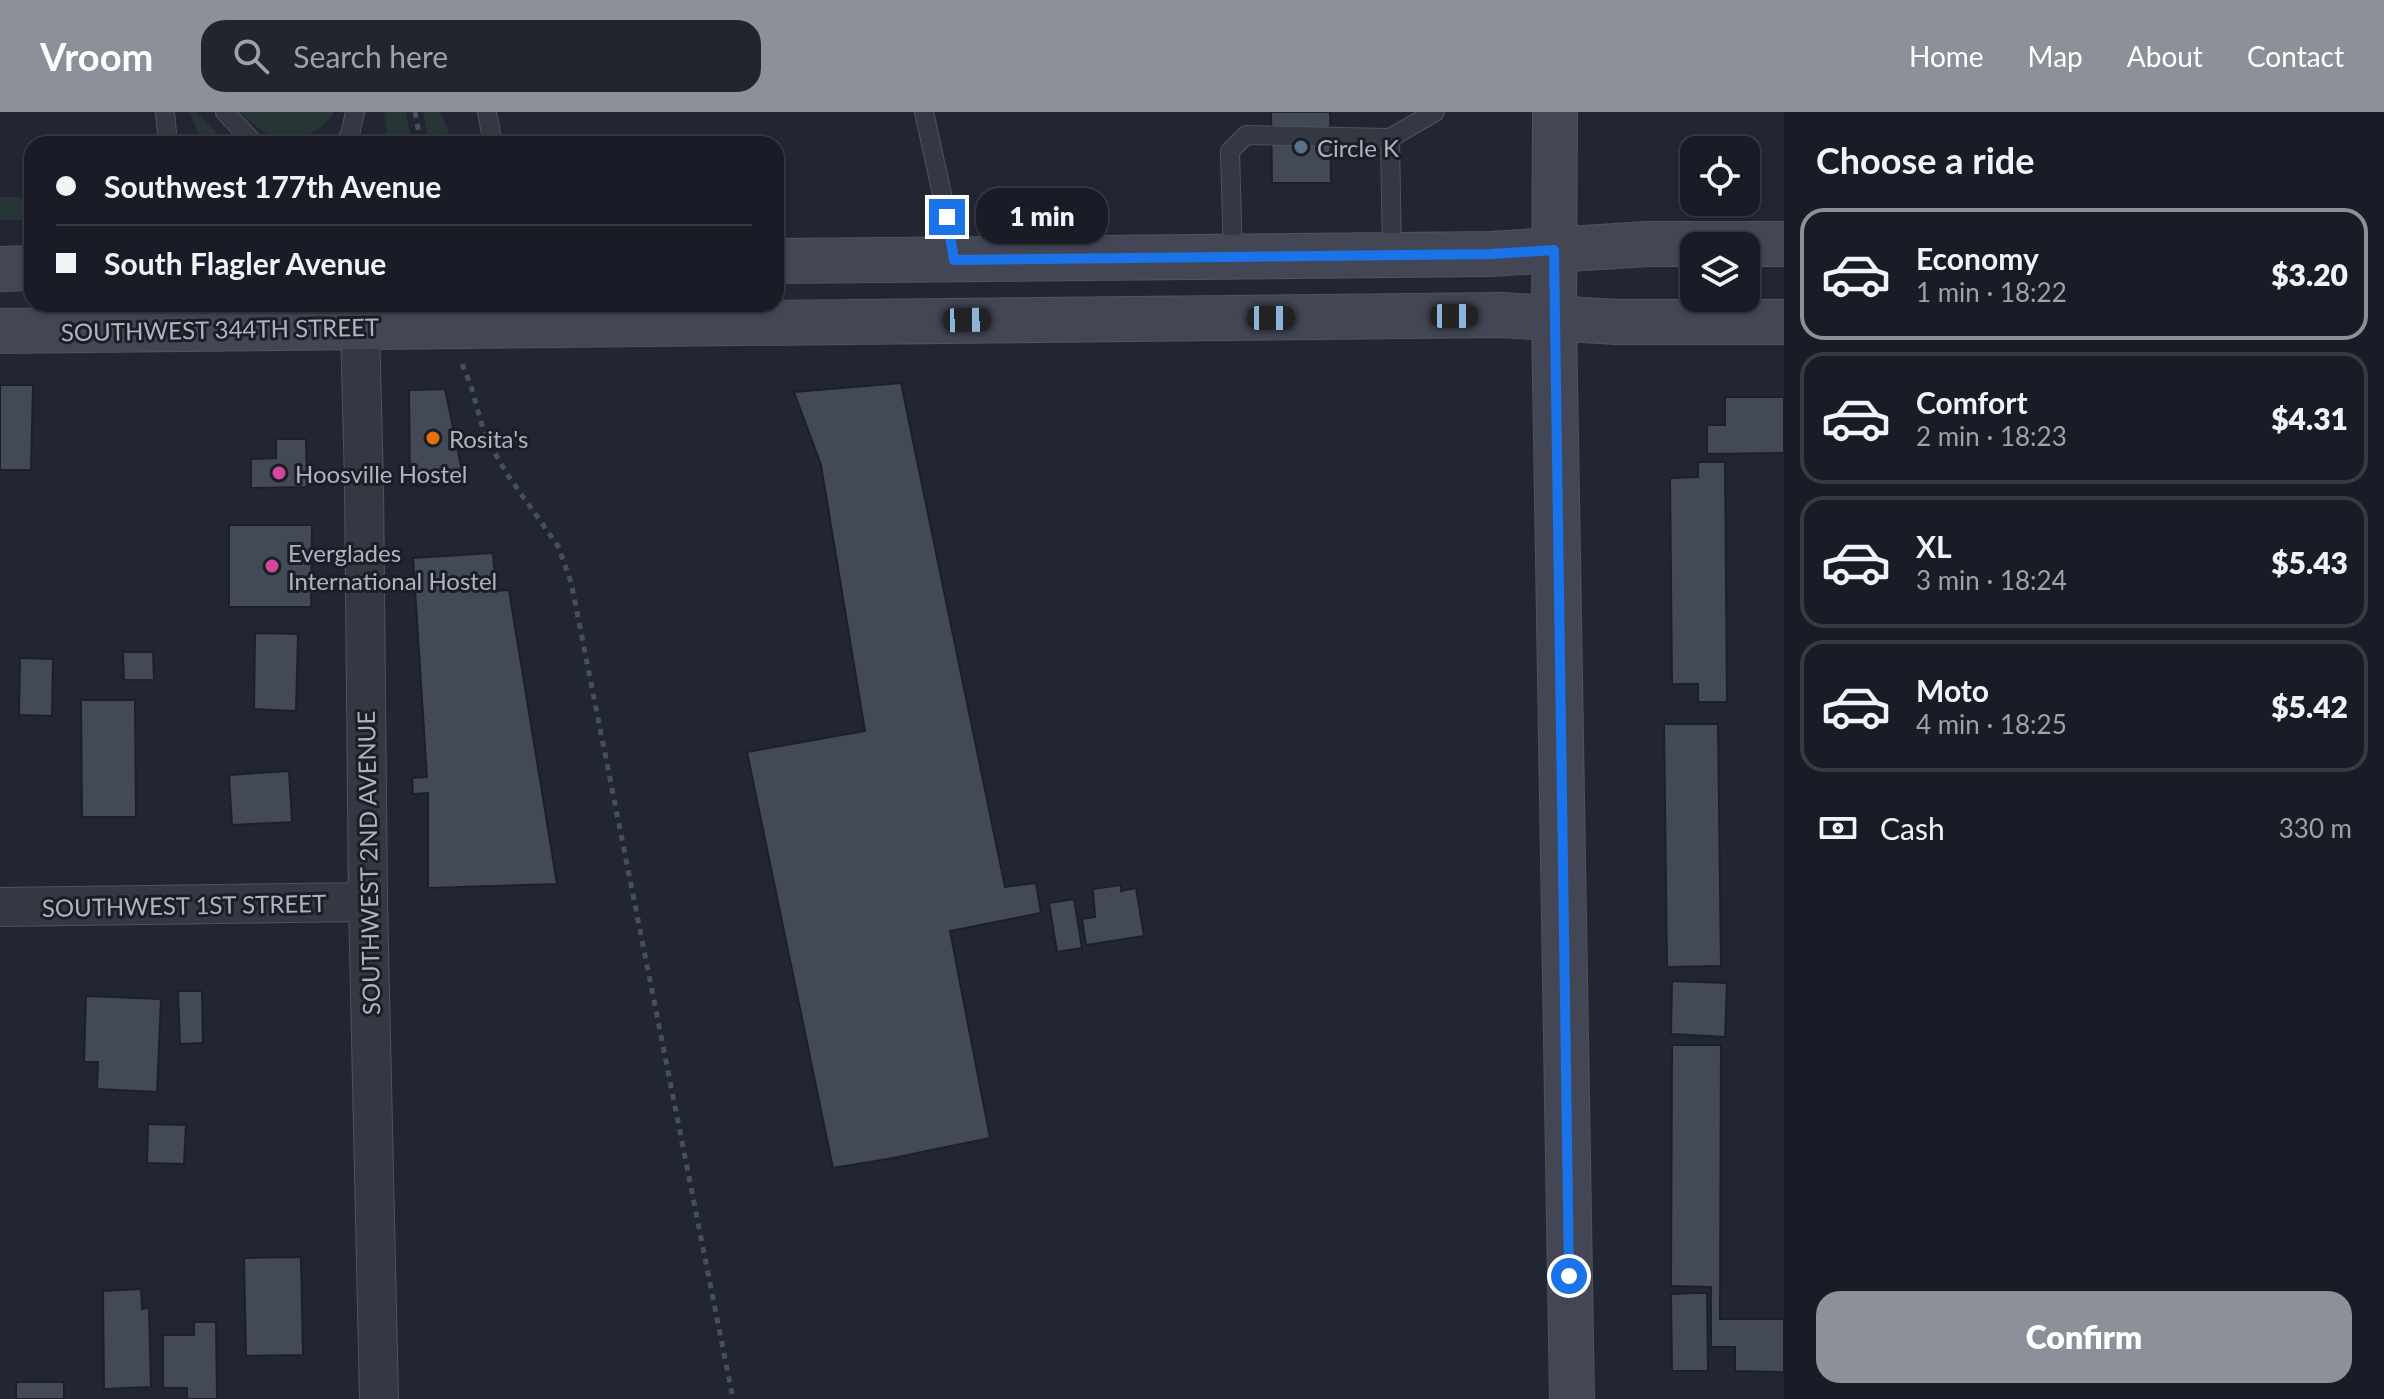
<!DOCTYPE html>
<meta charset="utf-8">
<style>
body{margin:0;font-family:Lato,sans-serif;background:#22252e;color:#f1f3f6;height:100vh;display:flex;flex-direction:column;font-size:30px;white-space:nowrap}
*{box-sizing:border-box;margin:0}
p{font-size:26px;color:#9fa1a7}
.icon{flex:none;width:44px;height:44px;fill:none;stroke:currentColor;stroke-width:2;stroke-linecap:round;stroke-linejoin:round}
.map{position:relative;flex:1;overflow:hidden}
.sheet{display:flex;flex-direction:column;background:#191c26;width:600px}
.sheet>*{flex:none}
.banner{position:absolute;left:24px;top:24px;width:760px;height:176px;border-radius:24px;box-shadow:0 2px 6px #0004,0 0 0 2px #373a43;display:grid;align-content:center;height:176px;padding:0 32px;background:#191c26}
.controls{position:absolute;left:1680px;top:24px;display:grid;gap:16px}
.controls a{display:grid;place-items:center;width:80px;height:80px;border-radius:16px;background:#191c26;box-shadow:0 2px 6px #0004,0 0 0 2px #373a43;font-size:40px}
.end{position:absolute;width:36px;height:36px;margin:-18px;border:10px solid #1a73e8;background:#fff;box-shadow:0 0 0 4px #fff}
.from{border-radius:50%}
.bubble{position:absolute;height:56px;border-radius:24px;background:#191c26;box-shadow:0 2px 6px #0004,0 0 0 2px #373a43;font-size:26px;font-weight:800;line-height:56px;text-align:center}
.car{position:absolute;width:24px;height:48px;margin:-24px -12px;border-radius:10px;box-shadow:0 0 6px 2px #0007;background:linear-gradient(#222 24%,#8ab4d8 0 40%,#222 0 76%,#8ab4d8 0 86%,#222 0)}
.banner b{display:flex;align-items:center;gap:28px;height:76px;font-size:30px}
.banner b+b{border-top:2px solid #373a43}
.banner i{width:20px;height:20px;background:#f1f3f6}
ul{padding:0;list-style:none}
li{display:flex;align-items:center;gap:24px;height:132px;margin:0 16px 12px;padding:0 16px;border:4px solid #373a43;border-radius:24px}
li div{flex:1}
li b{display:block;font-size:30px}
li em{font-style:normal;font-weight:800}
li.selected{border-color:#8c9099}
li>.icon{width:72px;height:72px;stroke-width:1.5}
h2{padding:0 32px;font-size:36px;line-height:96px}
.pay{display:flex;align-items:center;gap:20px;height:88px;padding:0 32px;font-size:30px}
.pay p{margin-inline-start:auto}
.button{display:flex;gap:16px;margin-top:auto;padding:16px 32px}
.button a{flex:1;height:92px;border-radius:24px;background:#8c9099;color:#fff;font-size:32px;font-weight:800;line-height:92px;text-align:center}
header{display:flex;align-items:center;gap:48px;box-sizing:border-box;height:112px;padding:0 40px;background:#8c9099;color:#fff}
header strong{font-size:38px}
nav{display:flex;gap:44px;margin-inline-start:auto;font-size:28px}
.search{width:560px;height:72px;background:#22252e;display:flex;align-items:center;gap:20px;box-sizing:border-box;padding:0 28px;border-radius:24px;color:#9fa1a7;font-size:30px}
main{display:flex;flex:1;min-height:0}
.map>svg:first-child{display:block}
</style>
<header>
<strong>Vroom</strong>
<div class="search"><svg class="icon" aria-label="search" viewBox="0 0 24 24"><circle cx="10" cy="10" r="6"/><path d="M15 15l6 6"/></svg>Search here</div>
<nav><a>Home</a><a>Map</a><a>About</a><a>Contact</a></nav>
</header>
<main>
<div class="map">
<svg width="1784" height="1287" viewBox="0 0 1784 1287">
<rect width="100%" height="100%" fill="#212632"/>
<g fill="#273537">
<path d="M190,0H196L228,32C203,32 198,24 190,0Z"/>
<path d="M240,0H334C328,10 320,17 310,22C282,36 259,19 240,0Z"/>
<path d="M384,0H406L412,32H381L387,18Z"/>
<path d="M423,0H440L454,32H429Z"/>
<rect x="0" y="85" width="32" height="23"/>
</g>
<g fill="#434957" stroke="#1c202a" stroke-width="2">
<path d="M1271,0H1330L1331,71H1272Z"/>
<path d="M901,271L1005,775L1036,771L1041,801L950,819L990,1026L888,1047L833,1056L747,640L865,619L821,353L794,280Z"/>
<path d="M0,273H33L31,358H0Z"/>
<path d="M445,277L465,373L410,374L409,278Z"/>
<path d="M1725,285H1784V341L1707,342V313H1725Z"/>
<path d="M276,327H306L307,375L251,376V347L276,346Z"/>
<path d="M1698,350H1725L1727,590H1698V572H1672L1670,366L1698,365Z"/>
<path d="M229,413H312L311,495H229Z"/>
<path d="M493,441L496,479L509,478L557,772L428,776V681L413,682L412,666L427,665L413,446Z"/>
<path d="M255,521L298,522L296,599L254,597Z"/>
<path d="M123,540H153L154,568H124Z"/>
<path d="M20,546L53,547L52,604L19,603Z"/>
<path d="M81,588H135L136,705H82Z"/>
<path d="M1664,612H1718L1721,854L1667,855Z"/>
<path d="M289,659L292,710L232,713L229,663Z"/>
<path d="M1121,773V779L1136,776L1144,824L1086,833L1082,807L1095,805L1093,777Z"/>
<path d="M1074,787L1082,836L1057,840L1049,791Z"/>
<path d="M1672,869L1727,871L1725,925L1671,922Z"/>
<path d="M178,879H202L203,931L180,932Z"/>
<path d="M86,884L161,887L157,980L97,977L98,950H84Z"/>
<path d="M1672,933H1721L1720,1207H1784V1260L1735,1259V1235H1711V1175L1671,1174Z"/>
<path d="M148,1012L186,1013L184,1052L147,1051Z"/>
<path d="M301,1145L303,1243L246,1244L244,1146Z"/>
<path d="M141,1177L142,1197L149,1196L151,1275L104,1277L103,1179Z"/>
<path d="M1696,1181H1707L1708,1259H1672L1671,1182Z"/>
<path d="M194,1210H216L217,1287H187V1276H163V1223H194Z"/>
<rect x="16" y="1270" width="48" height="17"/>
</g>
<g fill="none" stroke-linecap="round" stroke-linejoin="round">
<g stroke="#4f535e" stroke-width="20">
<g id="lane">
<path d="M165,0L168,32"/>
<path d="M225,0L255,32"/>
<path d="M487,0L493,32"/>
<path d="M924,0L947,105L954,148"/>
<path d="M1390,26L1392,143"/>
<path d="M343,32L350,23L355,0"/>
<path d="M1233,145L1230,39L1246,23L1390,26L1435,0"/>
</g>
</g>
<g stroke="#4f535e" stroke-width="40">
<g id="street">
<path d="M360,215L364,372L368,790L379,1287"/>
<path d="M0,795L368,790"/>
</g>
</g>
<g stroke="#4f535e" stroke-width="46">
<g id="secondary">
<path d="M1555,0L1554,206L1572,1287"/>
<path d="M776,149L1491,142L1647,132H1784"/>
<path d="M0,157L32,156"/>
<path d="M0,219L1502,203L1617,210H1784"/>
</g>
</g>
<g stroke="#445155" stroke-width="5" stroke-dasharray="6 6" stroke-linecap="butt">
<path d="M415,0L421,32"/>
<path d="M462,252L471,274L485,324L507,362L558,434L571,470L733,1287"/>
</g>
<use href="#lane" stroke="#343843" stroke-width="18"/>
<use href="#street" stroke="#343843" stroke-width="38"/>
<use href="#secondary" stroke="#434755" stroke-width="44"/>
</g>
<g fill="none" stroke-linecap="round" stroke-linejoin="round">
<path stroke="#1a73e8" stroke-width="10" d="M947,105L954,148L1491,142L1554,138L1569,1164"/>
</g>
<circle fill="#5c6f8a" stroke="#1a1e27" stroke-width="3" cx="1301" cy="35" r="8"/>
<circle fill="#e8710a" stroke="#1a1e27" stroke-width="3" cx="433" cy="326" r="8"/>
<g fill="#d1479c" stroke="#1a1e27" stroke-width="3">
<circle cx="279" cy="361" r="8"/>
<circle cx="272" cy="454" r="8"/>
</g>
<g text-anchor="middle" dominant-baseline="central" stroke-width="6" stroke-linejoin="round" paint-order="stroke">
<g font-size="24" fill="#aeb3c0" stroke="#1a1e27" text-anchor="start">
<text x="1317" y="35">Circle K</text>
<text x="449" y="326">Rosita's</text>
<text x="295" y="361">Hoosville Hostel</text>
<text x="288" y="440">Everglades<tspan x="288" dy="28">International Hostel</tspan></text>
</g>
<g font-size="24" fill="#aeb3c0" stroke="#1a1e27">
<text transform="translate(220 217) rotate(-1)">SOUTHWEST 344TH STREET</text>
<text transform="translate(368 751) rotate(-91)">SOUTHWEST 2ND AVENUE</text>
<text transform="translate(184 793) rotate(-1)">SOUTHWEST 1ST STREET</text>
</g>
</g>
</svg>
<div class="controls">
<a><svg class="icon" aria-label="locate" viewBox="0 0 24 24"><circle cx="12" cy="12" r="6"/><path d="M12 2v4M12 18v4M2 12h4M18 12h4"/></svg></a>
<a><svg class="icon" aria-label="layers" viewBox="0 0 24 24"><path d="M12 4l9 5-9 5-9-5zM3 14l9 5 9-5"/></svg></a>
</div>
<i class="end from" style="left:1569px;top:1164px"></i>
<i class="end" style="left:947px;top:105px"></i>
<div class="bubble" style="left:976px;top:76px;width:132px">1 min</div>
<i class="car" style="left:1454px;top:204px;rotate:90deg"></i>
<i class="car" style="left:1271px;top:206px;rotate:90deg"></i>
<i class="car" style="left:967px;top:208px;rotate:89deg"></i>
<div class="banner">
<b><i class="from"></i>Southwest 177th Avenue</b>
<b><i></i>South Flagler Avenue</b>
</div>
</div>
<section class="sheet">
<h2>Choose a ride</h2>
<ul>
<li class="selected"><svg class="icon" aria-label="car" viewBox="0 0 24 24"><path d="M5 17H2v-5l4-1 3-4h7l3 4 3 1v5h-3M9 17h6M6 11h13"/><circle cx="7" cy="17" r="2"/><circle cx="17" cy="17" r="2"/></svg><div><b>Economy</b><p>1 min · 18:22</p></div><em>$3.20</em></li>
<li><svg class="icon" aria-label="car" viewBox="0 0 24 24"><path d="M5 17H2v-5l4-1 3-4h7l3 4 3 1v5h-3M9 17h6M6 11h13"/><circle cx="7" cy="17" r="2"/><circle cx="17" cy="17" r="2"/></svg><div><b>Comfort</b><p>2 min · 18:23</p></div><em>$4.31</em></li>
<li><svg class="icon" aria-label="car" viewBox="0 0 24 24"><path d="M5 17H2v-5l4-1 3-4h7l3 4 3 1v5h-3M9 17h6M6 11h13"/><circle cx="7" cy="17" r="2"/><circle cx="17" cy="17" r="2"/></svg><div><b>XL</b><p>3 min · 18:24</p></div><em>$5.43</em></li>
<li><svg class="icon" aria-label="car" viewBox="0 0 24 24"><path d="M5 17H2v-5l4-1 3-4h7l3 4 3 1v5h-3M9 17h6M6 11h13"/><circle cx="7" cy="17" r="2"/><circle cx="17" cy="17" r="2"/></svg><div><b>Moto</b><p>4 min · 18:25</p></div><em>$5.42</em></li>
</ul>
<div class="pay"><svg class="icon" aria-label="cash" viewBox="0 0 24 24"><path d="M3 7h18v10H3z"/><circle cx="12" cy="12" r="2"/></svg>Cash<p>330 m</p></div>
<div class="button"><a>Confirm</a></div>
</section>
</main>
